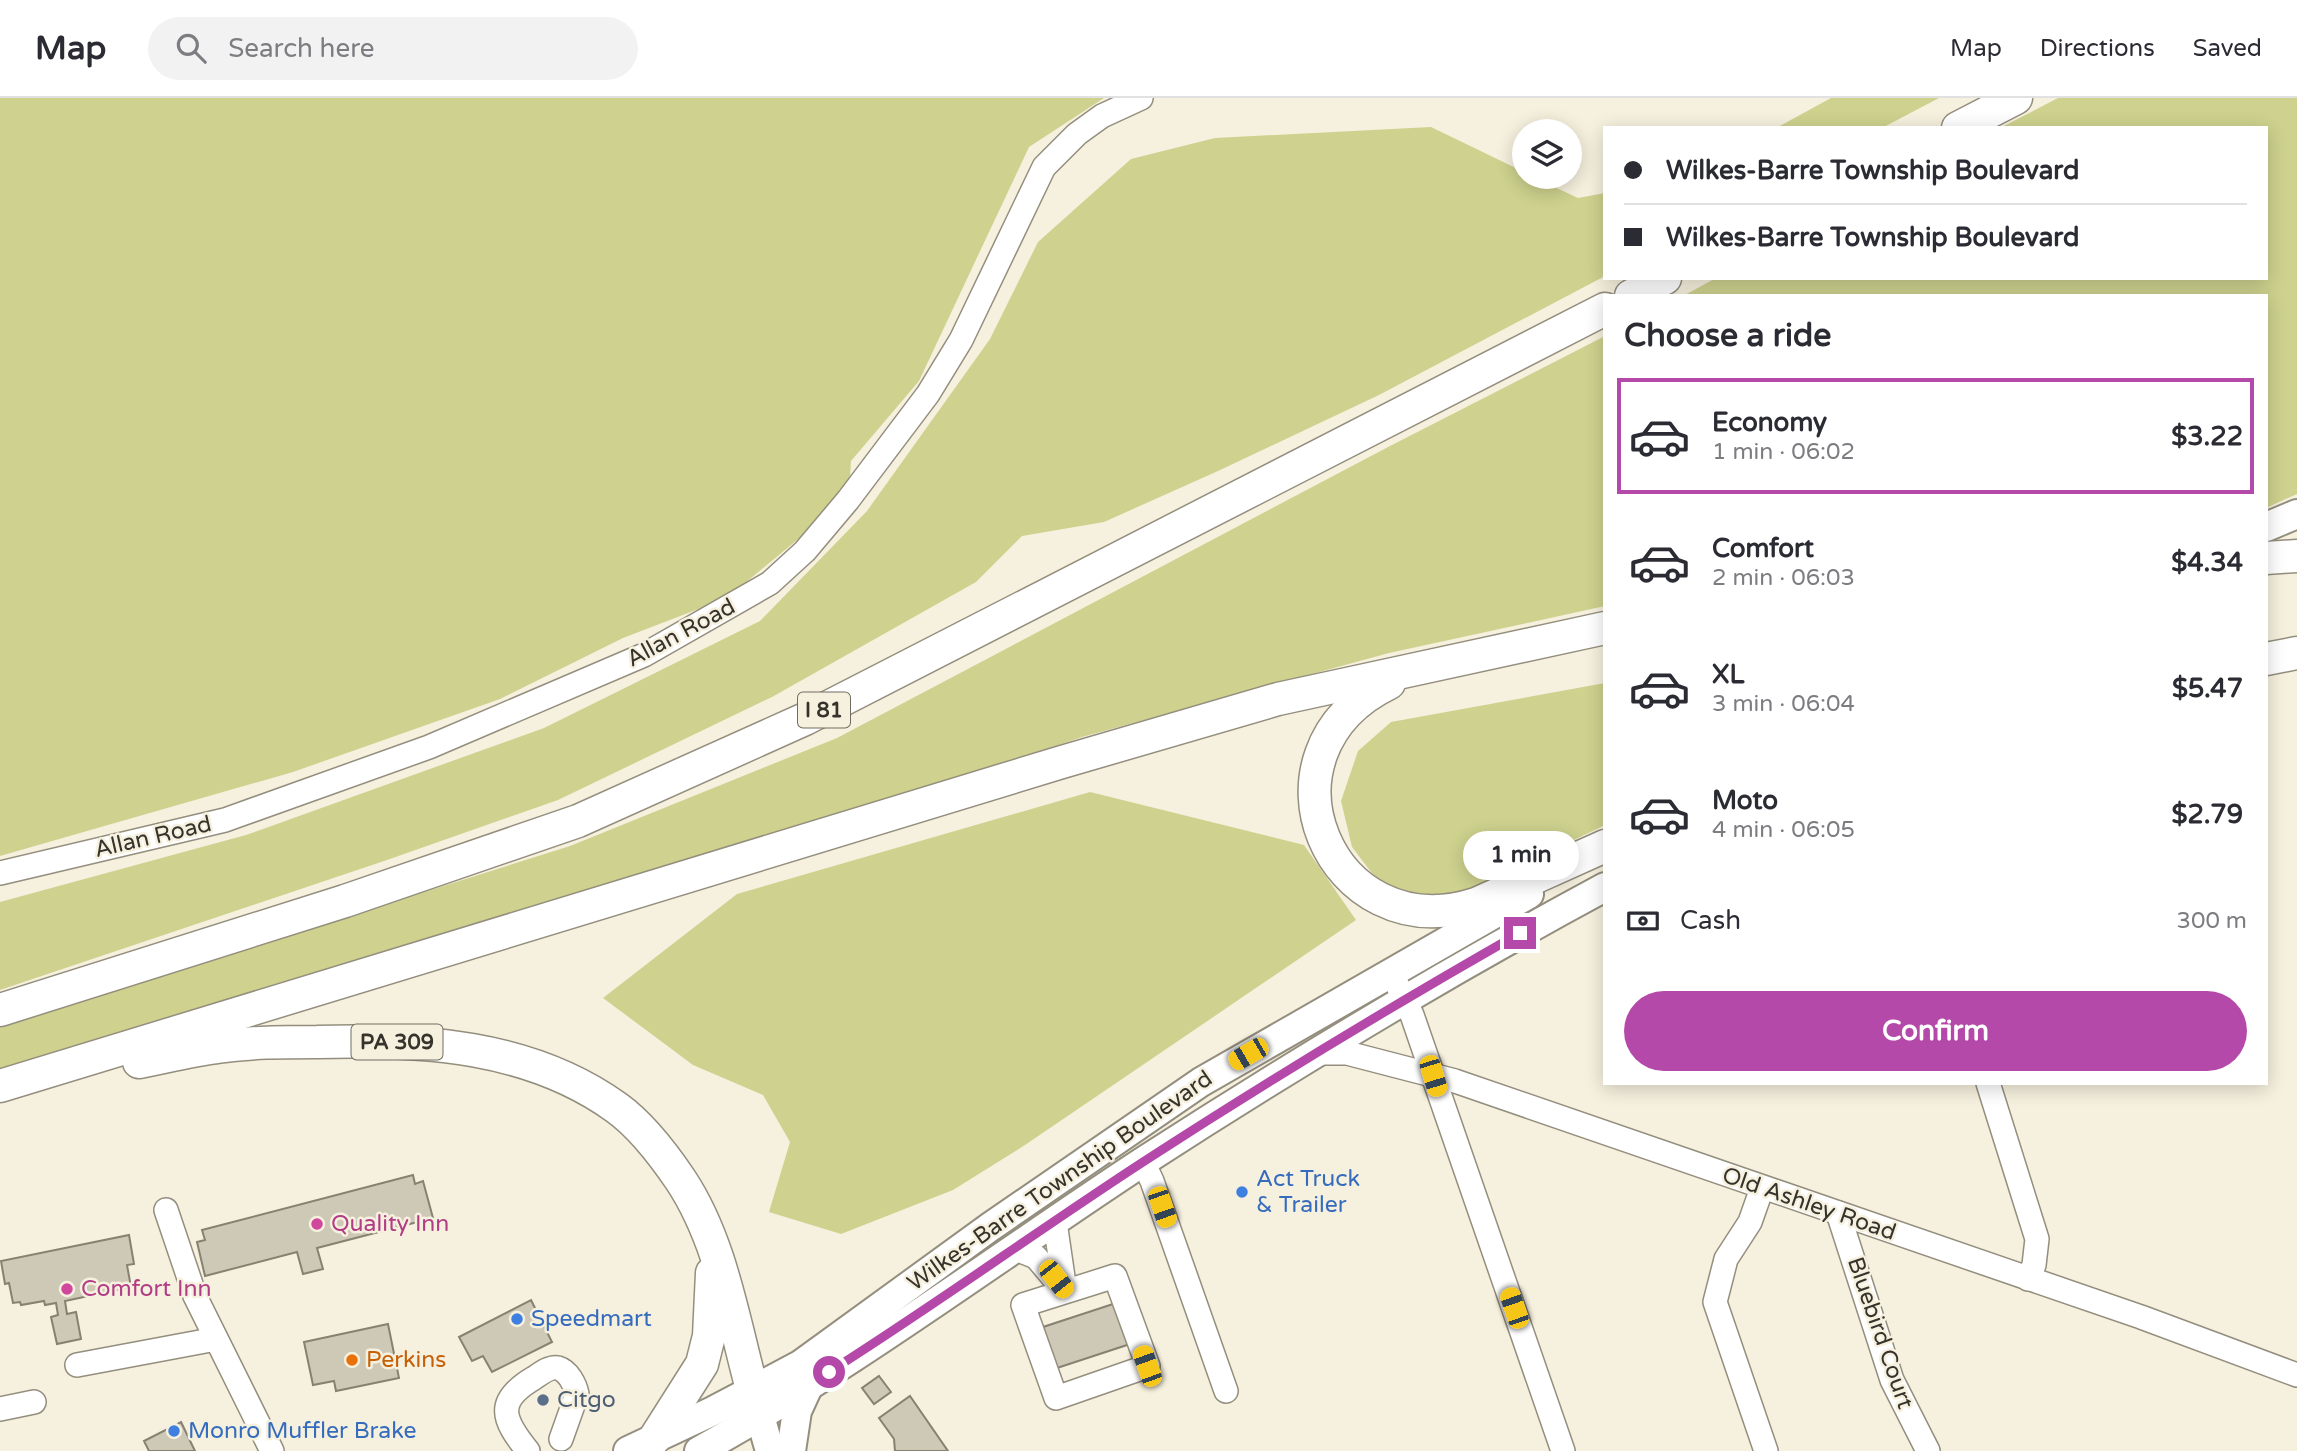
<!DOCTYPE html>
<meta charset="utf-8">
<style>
body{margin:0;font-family:"Varela Round",sans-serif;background:#f2f2f3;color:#2b2b33;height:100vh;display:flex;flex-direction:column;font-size:26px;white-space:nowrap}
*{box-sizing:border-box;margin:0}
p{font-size:23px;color:#7c7c81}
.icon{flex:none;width:38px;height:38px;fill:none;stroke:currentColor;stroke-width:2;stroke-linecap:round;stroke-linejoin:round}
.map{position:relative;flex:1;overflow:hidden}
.side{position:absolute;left:1603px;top:196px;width:665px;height:791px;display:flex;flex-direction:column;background:#fff;border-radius:0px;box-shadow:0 4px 18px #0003}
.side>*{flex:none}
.hud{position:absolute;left:1603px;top:28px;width:665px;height:154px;border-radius:0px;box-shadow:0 4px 18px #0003;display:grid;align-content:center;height:154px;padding:0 21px;background:#fff}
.buttons{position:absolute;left:1512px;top:21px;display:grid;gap:14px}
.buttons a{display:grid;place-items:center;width:70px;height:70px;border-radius:50%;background:#fff;box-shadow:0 4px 18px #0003;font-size:35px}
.end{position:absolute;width:32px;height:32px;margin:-16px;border:9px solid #b449a9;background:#fff;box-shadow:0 0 0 4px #fff}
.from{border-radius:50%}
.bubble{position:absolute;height:49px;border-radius:24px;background:#fff;box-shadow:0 4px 18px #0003;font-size:23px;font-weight:800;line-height:49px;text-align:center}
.car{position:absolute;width:21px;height:42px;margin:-21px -10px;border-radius:9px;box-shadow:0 0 5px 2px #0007;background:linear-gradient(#f5c518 24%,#345 0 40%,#f5c518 0 76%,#345 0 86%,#f5c518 0)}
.hud b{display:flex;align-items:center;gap:24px;height:66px;font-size:26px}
.hud b+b{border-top:2px solid #e1e1e2}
.hud i{width:18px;height:18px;background:#2b2b33}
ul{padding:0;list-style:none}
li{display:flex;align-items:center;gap:21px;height:116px;margin:0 14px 10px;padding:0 7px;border:4px solid transparent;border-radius:0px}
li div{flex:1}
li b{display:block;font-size:26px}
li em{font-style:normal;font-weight:800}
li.on{border-color:#b449a9}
li>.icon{width:63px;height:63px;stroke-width:1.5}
h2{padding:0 21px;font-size:32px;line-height:84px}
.pay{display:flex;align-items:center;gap:18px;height:77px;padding:0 21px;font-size:26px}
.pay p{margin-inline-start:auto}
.button{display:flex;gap:14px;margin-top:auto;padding:14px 21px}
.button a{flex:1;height:80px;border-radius:42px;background:#b449a9;color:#fff;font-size:28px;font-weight:800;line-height:80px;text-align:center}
header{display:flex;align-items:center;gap:42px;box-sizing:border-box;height:98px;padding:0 35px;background:#fff;border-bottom:2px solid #e1e1e2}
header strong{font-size:33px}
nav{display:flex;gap:38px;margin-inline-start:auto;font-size:24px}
.search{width:490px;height:63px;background:#f2f2f3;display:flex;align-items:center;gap:18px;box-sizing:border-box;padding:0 24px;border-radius:38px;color:#7c7c81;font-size:26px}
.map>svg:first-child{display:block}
</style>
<header>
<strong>Map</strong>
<div class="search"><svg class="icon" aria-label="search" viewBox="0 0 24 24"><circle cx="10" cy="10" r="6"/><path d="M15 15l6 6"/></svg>Search here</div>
<nav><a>Map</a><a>Directions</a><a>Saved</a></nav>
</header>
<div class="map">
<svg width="2297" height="1353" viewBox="0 0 2297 1353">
<rect width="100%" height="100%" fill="#f6f0de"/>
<g fill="#ced28e">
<path d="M0,0H1104L1029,49L919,283L851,363L850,380L826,418L727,500L623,540L500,601L293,674L0,758Z"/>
<path d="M1831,0H1939L1882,30H1776Z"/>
<path d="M2058,0H2297V396L2266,410V198H1683L1716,180H2266V30H2000Z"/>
<path d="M1431,29L1524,74V79H1533L1578,100L1605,95V178L1379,297L1218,373L1104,424L1022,438L976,484L772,599L558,702L387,762L0,892V804L246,737L544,630L760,523L867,413L990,241L1038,144L1131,61L1215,40Z"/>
<path d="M1605,238V508L1389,555L1082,639L733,756L0,977V928L570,748L837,640L1390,348Z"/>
<path d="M1605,585V727L1466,794L1420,802L1381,787L1352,749L1341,703L1358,653L1391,624Z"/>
<path d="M1090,694L1304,747L1356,822L1025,1047L953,1092L841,1136L769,1114L790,1044L763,997L693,967L603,900L737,796Z"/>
</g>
<g fill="#cec8b7" stroke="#878171" stroke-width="2">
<path d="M413,1077L415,1086L423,1083L433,1120L317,1150L323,1171L303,1176L297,1154L205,1178L197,1144L205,1142L202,1132Z"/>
<path d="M129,1137L134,1166L127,1167L131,1189L65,1203L67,1216L76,1214L81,1241L57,1246L51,1219L58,1217L56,1205L45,1207L44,1203L21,1207L20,1204L13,1205L9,1185L5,1186L1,1163Z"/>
<path d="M531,1202L552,1244L492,1274L483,1258L472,1263L459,1239Z"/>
<path d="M1116,1205L1130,1246L1051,1272L1037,1231Z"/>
<path d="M388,1226L399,1280L336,1293L334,1283L313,1287L304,1244Z"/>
<path d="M879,1278L891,1294L874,1306L862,1290Z"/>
<path d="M910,1298L948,1353H895L894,1341L879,1320Z"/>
<path d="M181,1324L195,1353H149L144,1343Z"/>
</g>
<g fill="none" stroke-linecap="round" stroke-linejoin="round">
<g stroke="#948e7e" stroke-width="26">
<g id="minor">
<path d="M0,775L225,722L429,649L644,557L770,485L805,453L848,402L928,296L961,242L1044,69L1077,36L1102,18L1141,0"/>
<path d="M1391,874L1412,917L1563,1353"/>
<path d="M1316,955H1347L1455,983L2141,1219L2297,1277"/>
<path d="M1988,985L2037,1141L2034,1167L2028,1181"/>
<path d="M1143,1064L1152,1083L1226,1293"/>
<path d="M1762,1090L1750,1124L1726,1161L1715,1204L1766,1353"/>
<path d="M166,1112L195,1198L272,1353"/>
<path d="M1838,1115L1892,1282L1928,1353"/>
<path d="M1055,1124L1065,1193"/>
<path d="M1016,1151L1036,1159L1063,1191"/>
<path d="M1115,1178L1148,1268L1056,1300L1023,1207Z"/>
<path d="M77,1267L216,1241"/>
<path d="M0,1311L34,1304"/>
<path d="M528,1353C502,1321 495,1303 534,1280C540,1276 550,1268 558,1270C568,1273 575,1286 577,1296L561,1341"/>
</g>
</g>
<g stroke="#948e7e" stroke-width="32">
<g id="major">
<path d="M2266,429L2297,416"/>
<path d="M756,1304L770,1353"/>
<path d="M628,1353L713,1313L800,1267L990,1129L1201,984L1529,796"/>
<path d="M699,1353C854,1267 996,1160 1144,1063C1294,966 1447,874 1605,789"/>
<path d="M791,1353L797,1313L809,1287"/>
</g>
</g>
<g stroke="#948e7e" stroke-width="35">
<g id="highway">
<path d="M1958,30L2016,0"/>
<path d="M1631,198L1665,180"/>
<path d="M2266,460L2297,458"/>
<path d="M2266,561L2297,555"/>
<path d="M1389,585C1245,655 1330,853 1476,806L1605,748"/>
<path d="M0,912L345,803L578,723L805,621L1605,211"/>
<path d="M139,964C165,959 191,952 217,949C250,944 284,944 317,944C421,941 530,947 617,1010C642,1028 663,1056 680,1081C721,1142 733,1221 752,1291"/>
<path d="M0,988L1062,664L1278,601L1605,530"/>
<path d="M655,1340L702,1266L709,1238L712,1175"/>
</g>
</g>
<use href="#minor" stroke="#fff" stroke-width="23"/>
<use href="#major" stroke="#fff" stroke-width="28"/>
<use href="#highway" stroke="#fff" stroke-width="32"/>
</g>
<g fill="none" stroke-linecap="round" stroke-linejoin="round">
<path stroke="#b449a9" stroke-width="9" d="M829,1274C935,1207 1037,1133 1143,1064C1266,984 1392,908 1520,835"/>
</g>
<g fill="#3f7fe0" stroke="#f6f0de" stroke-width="2.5">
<circle cx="1242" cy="1094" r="7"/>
<circle cx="517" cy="1221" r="7"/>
<circle cx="174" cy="1333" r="7"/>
</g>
<g fill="#d1479c" stroke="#f6f0de" stroke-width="2.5">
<circle cx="317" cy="1126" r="7"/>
<circle cx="67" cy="1191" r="7"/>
</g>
<circle fill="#e8710a" stroke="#f6f0de" stroke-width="2.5" cx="352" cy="1262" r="7"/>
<circle fill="#5c6f8a" stroke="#f6f0de" stroke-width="2.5" cx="543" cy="1302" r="7"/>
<g text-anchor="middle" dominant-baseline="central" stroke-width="5" stroke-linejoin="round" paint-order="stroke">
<g fill="#f6f0de" stroke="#706c61" stroke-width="2">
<rect x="798" y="594.5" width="52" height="35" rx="5"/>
<rect x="351.5" y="926.5" width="91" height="35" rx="5"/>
</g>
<g font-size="21" font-weight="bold" fill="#36332c">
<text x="824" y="612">I 81</text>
<text x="397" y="944">PA 309</text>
</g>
<g font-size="23" fill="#36332c" stroke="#f6f0de">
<text transform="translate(681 535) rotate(-28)">Allan Road</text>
<text transform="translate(153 739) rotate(-13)">Allan Road</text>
<text transform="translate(1060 1083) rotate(-35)">Wilkes-Barre Township Boulevard</text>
<text transform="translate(1809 1106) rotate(19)">Old Ashley Road</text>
<text transform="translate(1880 1235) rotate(71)">Bluebird Court</text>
</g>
<g font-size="23" fill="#366cbe" stroke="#f6f0de" text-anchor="start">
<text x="1256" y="1081">Act Truck<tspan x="1256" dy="26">&amp; Trailer</tspan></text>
<text x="531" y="1221">Speedmart</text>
<text x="188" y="1333">Monro Muffler Brake</text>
</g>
<g font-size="23" fill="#b23c85" stroke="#f6f0de" text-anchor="start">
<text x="331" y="1126">Quality Inn</text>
<text x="81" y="1191">Comfort Inn</text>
</g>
<g font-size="23" fill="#c56008" stroke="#f6f0de" text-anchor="start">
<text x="366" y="1262">Perkins</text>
</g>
<g font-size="23" fill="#4e5e75" stroke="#f6f0de" text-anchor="start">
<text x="557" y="1302">Citgo</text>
</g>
</g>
</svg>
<div class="buttons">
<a><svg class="icon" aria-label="layers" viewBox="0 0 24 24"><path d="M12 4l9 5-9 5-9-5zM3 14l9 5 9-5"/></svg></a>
</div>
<i class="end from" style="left:829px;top:1274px"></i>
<i class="end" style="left:1520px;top:835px"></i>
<div class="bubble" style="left:1463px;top:733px;width:116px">1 min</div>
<i class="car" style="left:1248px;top:956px;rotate:240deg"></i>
<i class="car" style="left:1433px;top:978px;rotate:163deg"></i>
<i class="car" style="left:1162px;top:1109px;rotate:161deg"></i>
<i class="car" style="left:1056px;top:1181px;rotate:142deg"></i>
<i class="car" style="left:1514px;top:1210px;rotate:341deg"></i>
<i class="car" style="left:1147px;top:1268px;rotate:340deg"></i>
<div class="hud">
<b><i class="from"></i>Wilkes-Barre Township Boulevard</b>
<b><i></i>Wilkes-Barre Township Boulevard</b>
</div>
<section class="side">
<h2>Choose a ride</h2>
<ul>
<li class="on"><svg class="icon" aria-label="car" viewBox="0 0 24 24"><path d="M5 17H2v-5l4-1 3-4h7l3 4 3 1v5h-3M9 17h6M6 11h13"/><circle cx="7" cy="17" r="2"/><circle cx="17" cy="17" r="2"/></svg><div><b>Economy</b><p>1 min · 06:02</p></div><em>$3.22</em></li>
<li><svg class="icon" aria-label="car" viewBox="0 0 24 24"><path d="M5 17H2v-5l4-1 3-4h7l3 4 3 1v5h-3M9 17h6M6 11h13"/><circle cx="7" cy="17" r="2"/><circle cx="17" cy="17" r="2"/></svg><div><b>Comfort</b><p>2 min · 06:03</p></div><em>$4.34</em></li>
<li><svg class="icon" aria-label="car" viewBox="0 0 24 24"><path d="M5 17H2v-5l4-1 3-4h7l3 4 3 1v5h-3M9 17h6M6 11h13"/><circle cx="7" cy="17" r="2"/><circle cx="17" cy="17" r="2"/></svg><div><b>XL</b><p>3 min · 06:04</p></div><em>$5.47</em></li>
<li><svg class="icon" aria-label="car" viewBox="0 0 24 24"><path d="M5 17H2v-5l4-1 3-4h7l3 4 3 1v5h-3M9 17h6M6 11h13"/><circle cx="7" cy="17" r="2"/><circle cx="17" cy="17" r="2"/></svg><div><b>Moto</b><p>4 min · 06:05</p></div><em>$2.79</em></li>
</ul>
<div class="pay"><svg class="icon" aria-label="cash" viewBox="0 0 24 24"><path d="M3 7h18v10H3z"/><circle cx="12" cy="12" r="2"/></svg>Cash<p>300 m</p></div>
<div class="button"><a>Confirm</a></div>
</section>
</div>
